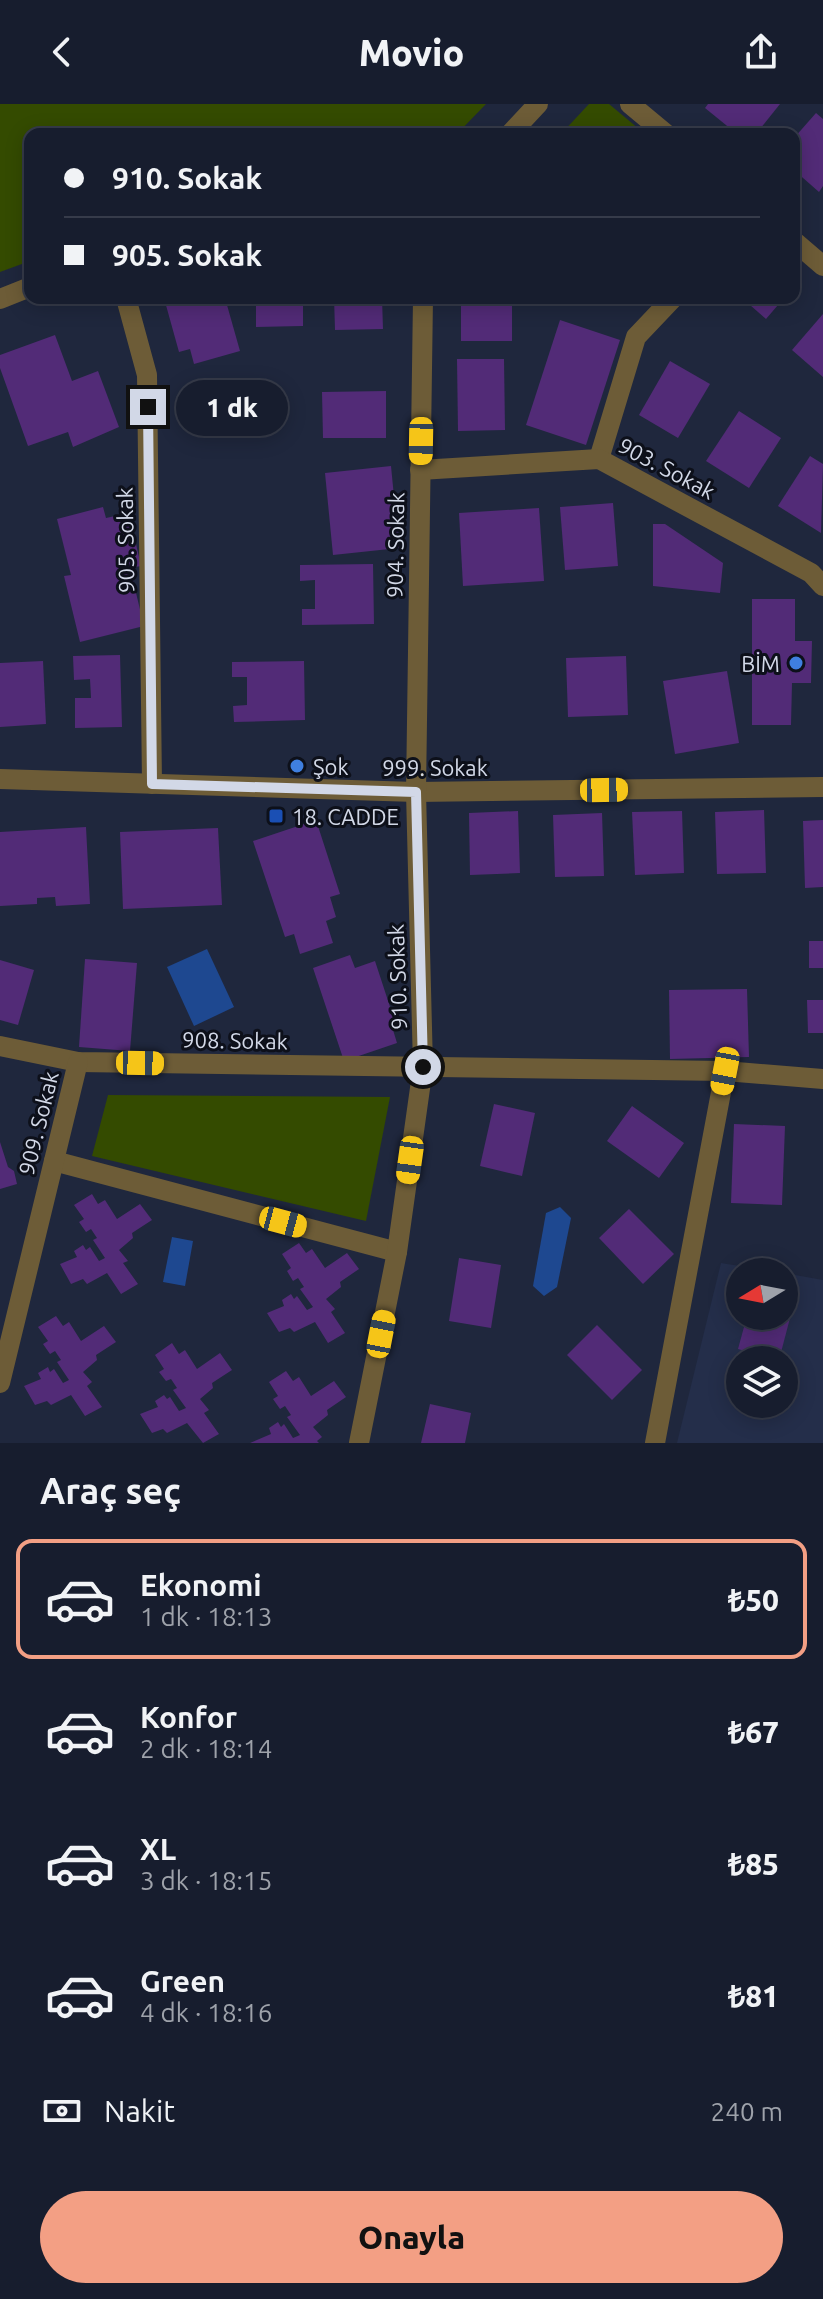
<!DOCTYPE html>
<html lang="tr">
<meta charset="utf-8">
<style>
body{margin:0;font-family:Ubuntu,sans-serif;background:#202636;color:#f1f3f6;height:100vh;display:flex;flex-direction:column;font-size:30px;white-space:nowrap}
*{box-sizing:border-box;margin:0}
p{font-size:26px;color:#9ea2aa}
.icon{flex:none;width:44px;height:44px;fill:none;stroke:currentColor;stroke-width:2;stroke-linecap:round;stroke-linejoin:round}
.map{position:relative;height:1339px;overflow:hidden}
.sheet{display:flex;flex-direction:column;background:#171d2e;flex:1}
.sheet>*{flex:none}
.top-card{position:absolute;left:24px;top:24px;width:776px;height:176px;border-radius:16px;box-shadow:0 4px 20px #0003,0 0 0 2px #363b4a;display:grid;align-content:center;height:176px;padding:0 40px;background:#171d2e}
.needle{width:52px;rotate:260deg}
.buttons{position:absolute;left:726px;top:1154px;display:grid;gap:16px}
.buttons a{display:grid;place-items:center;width:72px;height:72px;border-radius:50%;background:#171d2e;box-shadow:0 4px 20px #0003,0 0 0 2px #363b4a;font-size:40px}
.end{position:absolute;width:36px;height:36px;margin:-18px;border:10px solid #d2d8e7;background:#111;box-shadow:0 0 0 4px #111}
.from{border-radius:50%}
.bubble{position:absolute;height:56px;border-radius:28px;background:#171d2e;box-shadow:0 4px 20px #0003,0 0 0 2px #363b4a;font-size:26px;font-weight:800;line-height:56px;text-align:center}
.car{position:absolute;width:24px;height:48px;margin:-24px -12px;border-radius:10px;box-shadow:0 0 6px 2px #0007;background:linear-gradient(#f5c518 24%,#345 0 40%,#f5c518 0 76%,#345 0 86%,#f5c518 0)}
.top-card b{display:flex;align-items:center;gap:28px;height:76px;font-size:30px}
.top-card b+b{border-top:2px solid #363b4a}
.top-card i{width:20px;height:20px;background:#f1f3f6}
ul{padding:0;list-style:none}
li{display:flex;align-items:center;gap:24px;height:120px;margin:0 16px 12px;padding:0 24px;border:4px solid transparent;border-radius:16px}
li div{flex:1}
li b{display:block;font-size:30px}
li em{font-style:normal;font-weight:800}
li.current{border-color:#f39f84}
li>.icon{width:72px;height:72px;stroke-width:1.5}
h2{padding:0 40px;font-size:36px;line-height:96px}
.pay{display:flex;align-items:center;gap:20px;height:88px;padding:0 40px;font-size:30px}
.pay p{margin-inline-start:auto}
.button{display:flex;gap:16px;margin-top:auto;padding:16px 40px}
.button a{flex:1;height:92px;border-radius:48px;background:#f39f84;color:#111;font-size:32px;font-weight:800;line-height:92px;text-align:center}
header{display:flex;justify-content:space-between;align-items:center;height:104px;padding:0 40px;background:#171d2e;font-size:36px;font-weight:800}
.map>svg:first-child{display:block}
</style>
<header><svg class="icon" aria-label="back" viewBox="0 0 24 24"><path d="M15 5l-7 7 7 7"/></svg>Movio<svg class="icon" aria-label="share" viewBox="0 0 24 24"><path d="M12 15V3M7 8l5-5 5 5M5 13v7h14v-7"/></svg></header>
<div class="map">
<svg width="823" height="1339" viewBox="0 0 823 1339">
<rect width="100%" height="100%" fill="#1f273d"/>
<path fill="#242e4a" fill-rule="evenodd" d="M721,1159L776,1168H740V1212H784V1169L823,1176V1339H677ZM740,1256H784V1300H740Z"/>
<g fill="#344b00">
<path d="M0,0H486L457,30H30V157L0,168Z"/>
<path d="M589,0H609L645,30H561Z"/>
<path d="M108,991L390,993L366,1117L92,1052Z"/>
</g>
<g fill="#1e4890">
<path d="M207,845L234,903L194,922L167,863Z"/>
<path d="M560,1103L571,1114L557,1183L544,1192L533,1182L546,1109Z"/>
<path d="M172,1133L193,1137L185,1182L163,1178Z"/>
</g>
<g fill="#522b77">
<path d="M708,0H780L756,30H737L705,4Z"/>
<path d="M816,9L823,15V82L819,88L794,66V34Z"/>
<path d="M164,194H225L240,247L194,260L190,245L179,248Z"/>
<path d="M256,194H303V222L256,223Z"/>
<path d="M334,194H382L383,225L335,226Z"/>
<rect x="461" y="194" width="51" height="43"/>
<path d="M742,194H784L766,215Z"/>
<path d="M823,210V273L792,246Z"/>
<path d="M560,216L620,236L586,341L526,321Z"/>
<path d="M55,231L72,277L98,267L119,323L73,343L68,328L28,342L0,264V251Z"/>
<path d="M457,255H504L505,326L458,327Z"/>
<path d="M670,257L710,280L678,334L639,311Z"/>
<path d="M386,287V334H323L322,288Z"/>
<path d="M739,307L781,334L749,384L706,357Z"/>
<path d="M810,352L823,360L821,429L778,402Z"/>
<path d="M391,362L399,444L333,451L325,369Z"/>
<path d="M613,399L618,462L565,466L560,403Z"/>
<path d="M103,403L106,414L129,409L141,462L130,464L144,522L80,538L64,472L71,471L57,415Z"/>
<path d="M539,404L544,477L463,482L459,409Z"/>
<path d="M653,420H665L723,459L720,489L653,482Z"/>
<path d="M373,460L374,520L302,521V505H315V476L300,477V461Z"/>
<path d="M752,495H795V537H812L811,579H792L791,621H752Z"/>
<path d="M120,551L122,623L75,624V594H91L90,575L74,576L73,552Z"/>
<path d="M626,552L628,611L568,613L566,554Z"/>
<path d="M43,557L46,620L0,623V559Z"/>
<path d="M304,557L305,616L234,618L233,602L247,601V573H232V558Z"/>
<path d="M727,567L739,639L675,650L663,577Z"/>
<path d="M764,706L766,769L717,770L715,708Z"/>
<path d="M518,707L520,769L470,771L469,709Z"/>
<path d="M682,707L684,769L635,771L632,708Z"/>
<path d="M602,709L604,772L555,773L553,711Z"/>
<path d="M316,716L340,790L330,793L336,813L326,817L333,839L300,850L294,830L285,833L253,737Z"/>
<path d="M823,716V783L805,784L803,717Z"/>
<path d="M86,723L90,800L56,802L55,793L37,794V800L0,802V728Z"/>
<path d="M218,724L222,801L123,805L120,728Z"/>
<rect x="809" y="837" width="14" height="27"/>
<path d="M350,851L355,864L375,857L394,915L390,916L397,939L344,957L313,864Z"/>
<path d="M85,855L137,859L130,947L79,943Z"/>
<path d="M0,856L34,866L18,921L0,916Z"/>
<path d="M747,885L749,953L670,955L669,886Z"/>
<path d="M807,896H823V929H808Z"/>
<path d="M494,1000L535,1009L522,1072L480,1062Z"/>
<path d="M632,1002L684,1039L659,1074L607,1037Z"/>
<path d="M734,1020L785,1022L782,1101L731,1099Z"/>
<path d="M0,1038L8,1063L14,1067L17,1080L0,1085Z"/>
<path d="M92,1090L98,1100L105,1096L117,1115L140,1100L152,1116L132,1129L133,1134L119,1146L128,1157L123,1159L138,1180L121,1190L107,1169L87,1180L83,1175L71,1180L60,1160L77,1153L74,1147L83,1141L86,1146L90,1143L99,1157L105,1154L93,1136L97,1134L91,1125L86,1128L79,1118L84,1115L74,1101Z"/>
<path d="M629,1105L674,1150L643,1180L599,1134Z"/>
<path d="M299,1139L306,1149L312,1145L325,1164L347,1149L359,1165L340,1178L341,1183L326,1195L335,1205L331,1208L345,1229L328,1239L315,1218L294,1228L290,1224L279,1228L267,1209L284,1202L282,1196L291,1190L294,1195L297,1192L307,1206L313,1203L300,1185L304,1183L298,1174L293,1177L287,1167L291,1164L282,1150Z"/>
<path d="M459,1154L501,1161L491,1224L449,1217Z"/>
<path d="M784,1192L795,1195L779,1256L738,1245L747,1212H784Z"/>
<path d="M56,1212L63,1222L69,1218L81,1237L104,1222L116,1238L96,1251L97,1256L83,1268L92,1278L87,1282L102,1303L85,1312L71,1291L51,1301L47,1297L35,1301L24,1282L41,1275L38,1269L48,1263L50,1268L54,1265L63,1279L69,1276L57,1258L61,1256L55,1247L50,1250L43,1240L48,1237L38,1223Z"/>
<path d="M597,1221L642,1266L612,1296L567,1251Z"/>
<path d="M172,1239L179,1250L185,1246L197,1265L220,1249L232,1266L212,1279L213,1284L200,1295L209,1306L204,1309L219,1330L203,1339L187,1319L167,1329L163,1325L152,1329L140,1310L158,1303L155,1297L164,1291L167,1295L170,1293L179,1307L186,1304L173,1286L177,1284L171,1275L166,1277L159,1268L164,1265L155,1251Z"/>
<path d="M286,1267L293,1277L299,1273L311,1292L334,1277L346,1293L327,1306L328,1311L313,1323L322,1333L317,1337L319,1339H250L271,1330L269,1324L278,1318L281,1323L284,1320L293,1334L300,1331L287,1313L291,1311L285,1302L280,1305L273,1295L278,1292L269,1278Z"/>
<path d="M430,1300L471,1309L465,1339H421Z"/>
</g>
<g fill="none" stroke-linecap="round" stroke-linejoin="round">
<g stroke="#6d5c37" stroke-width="20">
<path d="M630,0L666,30"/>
<path d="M510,30L538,0"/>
<path d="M794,137L823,162"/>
<path d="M126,194L147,271L152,680"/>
<path d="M0,195L30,183"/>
<path d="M599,355L636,233L673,194"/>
<path d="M420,366L599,355L811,469L823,482"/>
<path d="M0,675L416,688L823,683"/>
<path d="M0,942L78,958L725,967L823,975"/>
<path d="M54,1057L397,1148"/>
<path d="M0,1279L78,958"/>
<path d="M359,1339L397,1148L423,963L416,688L423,194"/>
<path d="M655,1339L725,967"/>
</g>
</g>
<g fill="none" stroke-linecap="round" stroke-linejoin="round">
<path stroke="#d2d8e7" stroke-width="10" d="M148,303L152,680L416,688L423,963"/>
</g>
<g fill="#3f7fe0" stroke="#0d101a" stroke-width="3">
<circle cx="796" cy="559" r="8"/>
<circle cx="297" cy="662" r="8"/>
</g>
<rect fill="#1a4fb4" stroke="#0d101a" stroke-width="3" x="268" y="704" width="16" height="16" rx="4"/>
<g text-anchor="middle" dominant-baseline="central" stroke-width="6" stroke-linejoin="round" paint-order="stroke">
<g font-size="22" fill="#d2d8e7" stroke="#0d101a">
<text transform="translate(667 364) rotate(28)">903. Sokak</text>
<text transform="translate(125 436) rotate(-91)">905. Sokak</text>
<text transform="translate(395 441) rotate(-89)">904. Sokak</text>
<text x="435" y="663">999. Sokak</text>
<text transform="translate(397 873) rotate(-92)">910. Sokak</text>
<text transform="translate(235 936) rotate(1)">908. Sokak</text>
<text transform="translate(38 1019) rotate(-76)">909. Sokak</text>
</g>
<g font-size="22" fill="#d2d8e7" stroke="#0d101a" text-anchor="start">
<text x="780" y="559" text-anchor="end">BİM</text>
<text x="313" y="662">Şok</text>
<text x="292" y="712">18. CADDE</text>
</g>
</g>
</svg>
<div class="buttons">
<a><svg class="needle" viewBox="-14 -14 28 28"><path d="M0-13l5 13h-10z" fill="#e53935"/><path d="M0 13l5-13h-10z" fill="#9ea2aa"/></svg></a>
<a><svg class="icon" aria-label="layers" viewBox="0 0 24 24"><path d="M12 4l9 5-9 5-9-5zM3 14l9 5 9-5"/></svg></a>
</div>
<i class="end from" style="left:423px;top:963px"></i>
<i class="end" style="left:148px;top:303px"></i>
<div class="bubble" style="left:176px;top:276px;width:112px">1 dk</div>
<i class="car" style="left:421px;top:337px;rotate:181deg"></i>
<i class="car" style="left:604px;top:686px;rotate:89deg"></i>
<i class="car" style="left:140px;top:959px;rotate:91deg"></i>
<i class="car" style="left:725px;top:967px;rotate:191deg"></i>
<i class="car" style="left:410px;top:1056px;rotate:188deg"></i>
<i class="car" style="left:283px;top:1118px;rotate:105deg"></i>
<i class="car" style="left:381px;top:1230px;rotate:11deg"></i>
<div class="top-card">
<b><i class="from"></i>910. Sokak</b>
<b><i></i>905. Sokak</b>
</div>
</div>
<section class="sheet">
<h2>Araç seç</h2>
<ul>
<li class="current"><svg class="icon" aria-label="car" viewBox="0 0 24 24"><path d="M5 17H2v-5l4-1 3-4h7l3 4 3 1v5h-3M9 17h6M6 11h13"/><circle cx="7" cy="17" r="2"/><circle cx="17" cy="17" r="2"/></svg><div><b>Ekonomi</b><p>1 dk · 18:13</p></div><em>₺50</em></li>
<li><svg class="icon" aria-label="car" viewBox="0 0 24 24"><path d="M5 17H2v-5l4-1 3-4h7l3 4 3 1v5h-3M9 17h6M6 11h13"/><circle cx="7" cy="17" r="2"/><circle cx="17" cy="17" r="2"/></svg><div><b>Konfor</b><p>2 dk · 18:14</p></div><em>₺67</em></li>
<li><svg class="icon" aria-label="car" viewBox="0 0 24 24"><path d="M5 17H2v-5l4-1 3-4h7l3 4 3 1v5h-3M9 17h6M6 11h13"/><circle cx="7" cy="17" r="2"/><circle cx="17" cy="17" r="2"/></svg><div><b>XL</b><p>3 dk · 18:15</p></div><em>₺85</em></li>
<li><svg class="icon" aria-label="car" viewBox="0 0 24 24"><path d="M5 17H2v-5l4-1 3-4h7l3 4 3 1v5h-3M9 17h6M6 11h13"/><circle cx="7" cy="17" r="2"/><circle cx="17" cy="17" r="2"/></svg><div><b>Green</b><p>4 dk · 18:16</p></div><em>₺81</em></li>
</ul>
<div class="pay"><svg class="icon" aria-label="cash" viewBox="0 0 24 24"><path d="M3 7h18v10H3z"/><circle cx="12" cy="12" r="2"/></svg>Nakit<p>240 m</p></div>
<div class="button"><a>Onayla</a></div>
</section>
